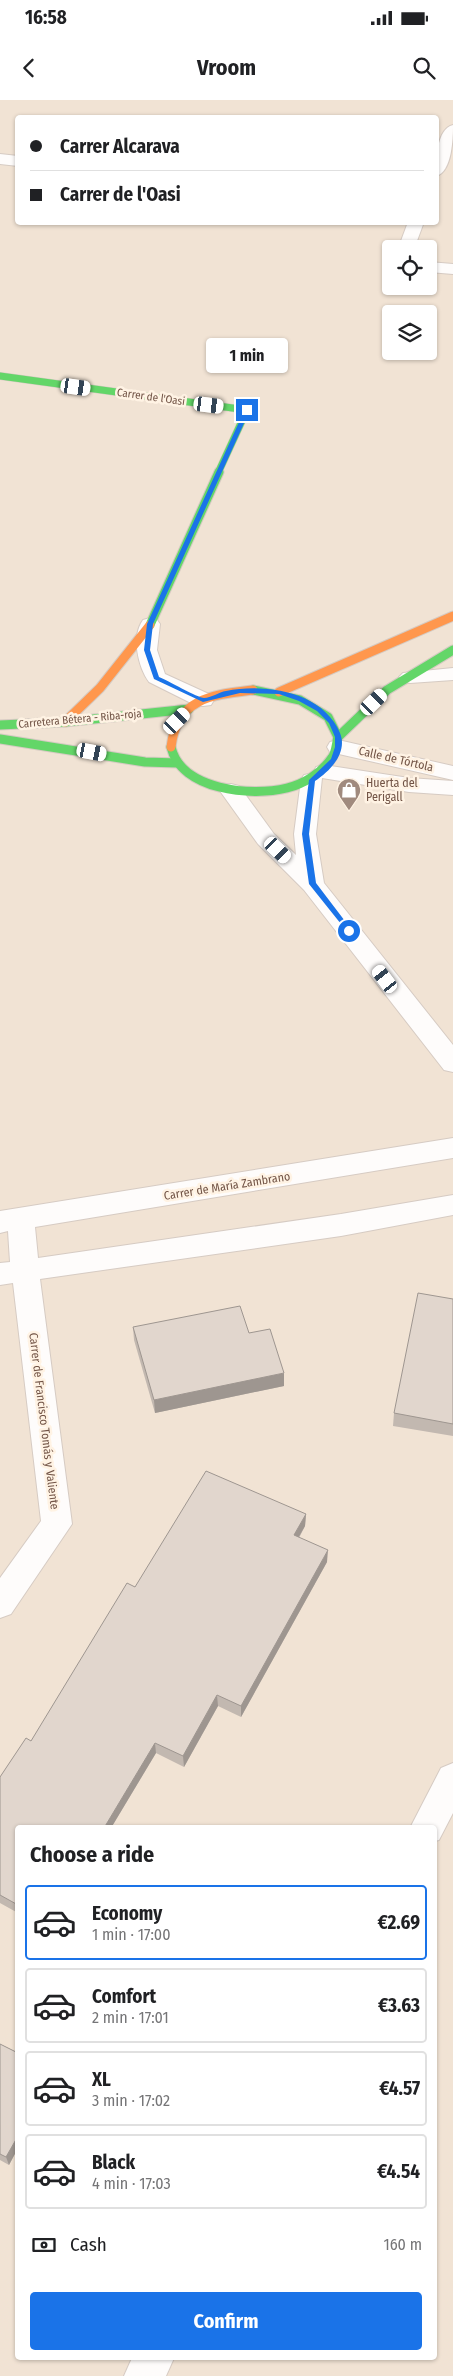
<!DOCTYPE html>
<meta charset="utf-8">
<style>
body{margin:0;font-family:"Fira Sans Condensed",sans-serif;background:#f6f6f6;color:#202124;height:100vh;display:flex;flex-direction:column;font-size:19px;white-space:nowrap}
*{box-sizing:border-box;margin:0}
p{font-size:16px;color:#757577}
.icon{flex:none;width:28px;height:28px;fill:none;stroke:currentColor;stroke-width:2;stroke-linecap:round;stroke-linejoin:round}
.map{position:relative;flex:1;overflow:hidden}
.panel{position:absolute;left:15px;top:1725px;width:422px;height:535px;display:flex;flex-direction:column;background:#fff;border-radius:5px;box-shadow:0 1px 4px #0004}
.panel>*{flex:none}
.guide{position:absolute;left:15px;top:15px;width:424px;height:110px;border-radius:5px;box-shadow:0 1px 4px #0004;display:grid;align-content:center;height:110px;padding:0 15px;background:#fff}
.controls{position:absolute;left:382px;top:140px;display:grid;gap:10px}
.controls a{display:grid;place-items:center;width:55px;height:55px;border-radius:5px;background:#fff;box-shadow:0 1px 4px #0004;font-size:25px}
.end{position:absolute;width:22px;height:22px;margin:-11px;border:6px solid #1a73e8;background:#fff;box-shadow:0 0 0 2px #fff}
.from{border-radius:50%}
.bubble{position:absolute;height:35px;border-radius:5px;background:#fff;box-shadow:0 1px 4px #0004;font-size:16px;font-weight:700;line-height:35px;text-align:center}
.car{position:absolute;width:15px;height:30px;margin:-15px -8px;border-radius:6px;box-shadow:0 0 4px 1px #0007;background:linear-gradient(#fff 24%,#345 0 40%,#fff 0 76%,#345 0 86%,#fff 0)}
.guide b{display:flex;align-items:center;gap:18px;height:48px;font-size:19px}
.guide b+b{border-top:1px solid #e0e0e0}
.guide i{width:12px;height:12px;background:#202124}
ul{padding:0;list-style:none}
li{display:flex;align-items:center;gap:15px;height:75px;margin:0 10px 8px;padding:0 5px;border:2px solid #e0e0e0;border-radius:5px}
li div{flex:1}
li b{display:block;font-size:19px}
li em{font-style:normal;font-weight:700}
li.on{border-color:#1a73e8}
li>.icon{width:45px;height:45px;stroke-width:1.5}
h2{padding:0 15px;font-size:22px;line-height:60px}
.pay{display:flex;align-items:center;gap:12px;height:55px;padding:0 15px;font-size:19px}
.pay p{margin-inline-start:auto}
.action{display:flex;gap:10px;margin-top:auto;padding:10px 15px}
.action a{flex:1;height:58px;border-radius:5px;background:#1a73e8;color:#fff;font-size:20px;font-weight:700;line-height:58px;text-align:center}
.status{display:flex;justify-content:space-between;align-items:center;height:35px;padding:0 25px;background:#fff;direction:ltr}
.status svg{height:14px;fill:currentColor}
header{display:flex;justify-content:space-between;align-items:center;height:65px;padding:0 15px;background:#fff;font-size:22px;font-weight:700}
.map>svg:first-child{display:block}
</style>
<div class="status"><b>16:58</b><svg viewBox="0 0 49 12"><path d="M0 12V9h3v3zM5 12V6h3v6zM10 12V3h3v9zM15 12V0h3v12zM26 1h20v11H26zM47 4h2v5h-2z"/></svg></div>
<header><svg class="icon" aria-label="back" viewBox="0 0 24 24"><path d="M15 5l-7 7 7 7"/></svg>Vroom<svg class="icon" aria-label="search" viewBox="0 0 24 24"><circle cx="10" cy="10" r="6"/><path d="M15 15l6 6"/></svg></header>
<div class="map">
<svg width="453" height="2276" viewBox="0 0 453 2276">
<rect width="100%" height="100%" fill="#f5eee5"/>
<path fill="#f1e3d4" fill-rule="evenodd" d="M0,0H453V2276H0ZM18,18H436V122H18ZM391,149H429V186H391ZM391,214H429V251H391ZM18,1728H435V2258H18Z"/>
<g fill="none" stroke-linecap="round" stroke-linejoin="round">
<g stroke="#d6cbc3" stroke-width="2">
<path id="lane" d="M0,54L18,56V66L0,64Z"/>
</g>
<g stroke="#d6cbc3" stroke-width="2">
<g id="street">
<path d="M453,25C453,38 452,72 436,76C436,62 436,29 453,25Z"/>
<path d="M408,122H424L414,149H398Z"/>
<path d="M429,162L453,164V174L429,172Z"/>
<path d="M150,518L157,520L160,524L157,550L165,574L211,595L214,600L211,605L203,606L195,605L149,582C138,567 131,536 143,520Z"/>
<path d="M453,568V580L410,583L403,581L399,577L403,573Z"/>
<path d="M338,640L453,666V680L330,652L327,647L330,642Z"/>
<path d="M324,665L409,678L453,681V695L409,692L322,678L316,734L324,783L453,945V972L444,970L304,790L258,744L220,691L223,686L231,684L239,686L274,734L296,755L294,734L301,680L304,675L314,673L316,667Z"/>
<path d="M453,1038V1058L35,1127L38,1158L341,1114L453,1095V1115L341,1136L40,1179L72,1424L11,1514L0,1518V1478L41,1421L13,1183L0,1185V1163L10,1162L8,1131L0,1133V1111Z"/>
<path d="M453,1663V1713L439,1740L435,1741V1728H410L441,1668Z"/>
<path d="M132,2258H174L166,2276H124Z"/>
</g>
</g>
<g stroke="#d5cac2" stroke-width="8">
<path id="fast-far1" d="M0,276L247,310L218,373"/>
</g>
<g stroke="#d5cac2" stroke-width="11">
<g id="fast">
<path d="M150,525L219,372"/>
<path d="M0,625L65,622L189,609"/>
<path d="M338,637L387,590L453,550"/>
<path d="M0,639L145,662L178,663"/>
<path d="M171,647C181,690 251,697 287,688C304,684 321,673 331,659C336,654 336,644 338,637L328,617L300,600L253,590"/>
</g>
</g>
<g stroke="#d5cac2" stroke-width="11">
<g id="slow">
<path d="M279,592L453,516"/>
<path d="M65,622L100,588L150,525"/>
<path d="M171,647C177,598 211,595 253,590"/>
</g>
</g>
<use href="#lane" fill="#fefcfb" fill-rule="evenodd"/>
<use href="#street" fill="#fefcfb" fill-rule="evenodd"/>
<use href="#fast-far1" stroke="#63d668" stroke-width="7"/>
<use href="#fast" stroke="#63d668" stroke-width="9"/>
<use href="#slow" stroke="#ff974d" stroke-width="9"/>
</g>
<g fill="#c2b8b0">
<path d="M453,1199V1336L393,1326L394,1313Z"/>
<path d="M133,1227L249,1233L284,1286L155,1313L134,1240Z"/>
<path d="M306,1414L305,1426L299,1438L327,1462L241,1617L218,1606L184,1667L156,1653L111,1728H18V1813L0,1803V1677L31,1641L135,1487Z"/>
<path d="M0,1944L18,1953V2048L9,2065L0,2060Z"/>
</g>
<g fill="#9e9690">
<path d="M284,1273V1286L155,1313L154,1300Z"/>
<path d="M306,1414L305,1426L293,1447L294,1435Z"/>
<path d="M328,1450L327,1462L241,1617V1606Z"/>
<path d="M217,1595L218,1606L184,1667L183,1656Z"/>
<path d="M155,1643L156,1653L111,1728H104Z"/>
<path d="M18,2036V2048L9,2065L6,2057Z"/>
</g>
<g fill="#e1d6cd" stroke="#9e9690">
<path d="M418,1193L453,1199V1324L394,1313Z"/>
<path d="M240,1206L249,1233L270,1229L284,1273L154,1300L133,1227Z"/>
<path d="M206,1371L306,1414L294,1435L328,1450L241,1606L217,1595L183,1656L155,1643L104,1728H18V1805L0,1795V1677L26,1638L31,1641L127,1483L135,1487Z"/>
<path d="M0,1944L18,1953V2036L6,2057L0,2054Z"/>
</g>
<path fill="#1a73e8" d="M245,309L250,310L153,524L150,550L159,577C167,580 198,598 204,598C211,598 219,592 226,591C266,583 323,592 340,633C348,653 330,671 315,681L309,734L316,783L351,829V833L349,834L309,784L302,734L309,680L331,659L335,647V637L329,623L317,611L299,601L279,594L240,593L203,602L154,579L144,550L147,524Z"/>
<defs>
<g id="shop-pin" transform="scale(1.25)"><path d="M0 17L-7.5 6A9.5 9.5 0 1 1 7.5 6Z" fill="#a08a7e" stroke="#fff3e4"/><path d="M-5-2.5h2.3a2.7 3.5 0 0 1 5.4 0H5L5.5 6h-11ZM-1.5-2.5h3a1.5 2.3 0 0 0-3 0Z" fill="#fff"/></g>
</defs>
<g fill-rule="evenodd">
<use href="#shop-pin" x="349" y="690"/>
</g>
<g text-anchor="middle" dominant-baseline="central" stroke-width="5" stroke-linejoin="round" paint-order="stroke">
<g font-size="11" fill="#725446" stroke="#fff3e4">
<text transform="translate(151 297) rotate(8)">Carrer de l'Oasi</text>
<text transform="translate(80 619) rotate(-5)">Carretera Bétera - Riba-roja</text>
</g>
<g font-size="12" fill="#725446" stroke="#fff3e4">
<text transform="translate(396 659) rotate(13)">Calle de Tórtola</text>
<text transform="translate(227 1086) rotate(-9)">Carrer de María Zambrano</text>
<text transform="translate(44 1321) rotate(83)">Carrer de Francisco Tomás y Valiente</text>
</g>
<g font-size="12" fill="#725446" stroke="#fff3e4" text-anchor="start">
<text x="366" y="683">Huerta del<tspan x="366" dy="14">Perigall</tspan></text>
</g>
</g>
</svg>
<div class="controls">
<a><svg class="icon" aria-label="locate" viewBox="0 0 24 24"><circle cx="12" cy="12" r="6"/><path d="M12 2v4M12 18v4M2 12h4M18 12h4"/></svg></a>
<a><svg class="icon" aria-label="layers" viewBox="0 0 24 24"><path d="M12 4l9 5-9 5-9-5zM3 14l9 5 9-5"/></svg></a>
</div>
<i class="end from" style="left:349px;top:831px"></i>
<i class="end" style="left:247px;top:310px"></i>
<div class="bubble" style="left:206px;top:238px;width:82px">1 min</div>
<i class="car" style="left:76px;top:287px;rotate:98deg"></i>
<i class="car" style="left:209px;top:305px;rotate:97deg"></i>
<i class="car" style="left:374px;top:602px;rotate:46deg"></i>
<i class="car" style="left:177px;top:621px;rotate:45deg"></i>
<i class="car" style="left:92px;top:652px;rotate:101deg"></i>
<i class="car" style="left:278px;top:750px;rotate:134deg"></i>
<i class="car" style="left:385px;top:879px;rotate:323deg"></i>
<div class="guide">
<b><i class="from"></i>Carrer Alcarava</b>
<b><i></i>Carrer de l'Oasi</b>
</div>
<section class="panel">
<h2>Choose a ride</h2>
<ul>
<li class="on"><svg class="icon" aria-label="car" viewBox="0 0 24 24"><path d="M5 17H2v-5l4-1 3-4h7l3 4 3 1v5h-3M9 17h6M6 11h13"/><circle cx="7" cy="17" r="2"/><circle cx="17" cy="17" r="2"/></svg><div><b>Economy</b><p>1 min · 17:00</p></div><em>€2.69</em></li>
<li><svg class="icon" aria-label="car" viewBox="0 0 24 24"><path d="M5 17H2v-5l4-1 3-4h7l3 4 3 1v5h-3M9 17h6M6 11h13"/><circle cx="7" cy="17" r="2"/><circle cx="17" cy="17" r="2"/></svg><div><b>Comfort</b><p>2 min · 17:01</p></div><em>€3.63</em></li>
<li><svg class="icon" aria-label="car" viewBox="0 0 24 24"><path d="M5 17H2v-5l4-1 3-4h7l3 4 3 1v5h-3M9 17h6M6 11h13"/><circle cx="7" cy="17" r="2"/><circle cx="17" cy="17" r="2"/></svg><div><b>XL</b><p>3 min · 17:02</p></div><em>€4.57</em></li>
<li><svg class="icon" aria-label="car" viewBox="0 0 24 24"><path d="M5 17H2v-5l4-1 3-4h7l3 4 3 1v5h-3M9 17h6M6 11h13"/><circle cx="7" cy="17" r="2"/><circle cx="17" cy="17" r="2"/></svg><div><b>Black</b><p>4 min · 17:03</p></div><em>€4.54</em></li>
</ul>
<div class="pay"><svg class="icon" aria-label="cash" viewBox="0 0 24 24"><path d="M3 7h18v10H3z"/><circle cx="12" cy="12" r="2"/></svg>Cash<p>160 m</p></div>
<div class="action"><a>Confirm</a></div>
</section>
</div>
